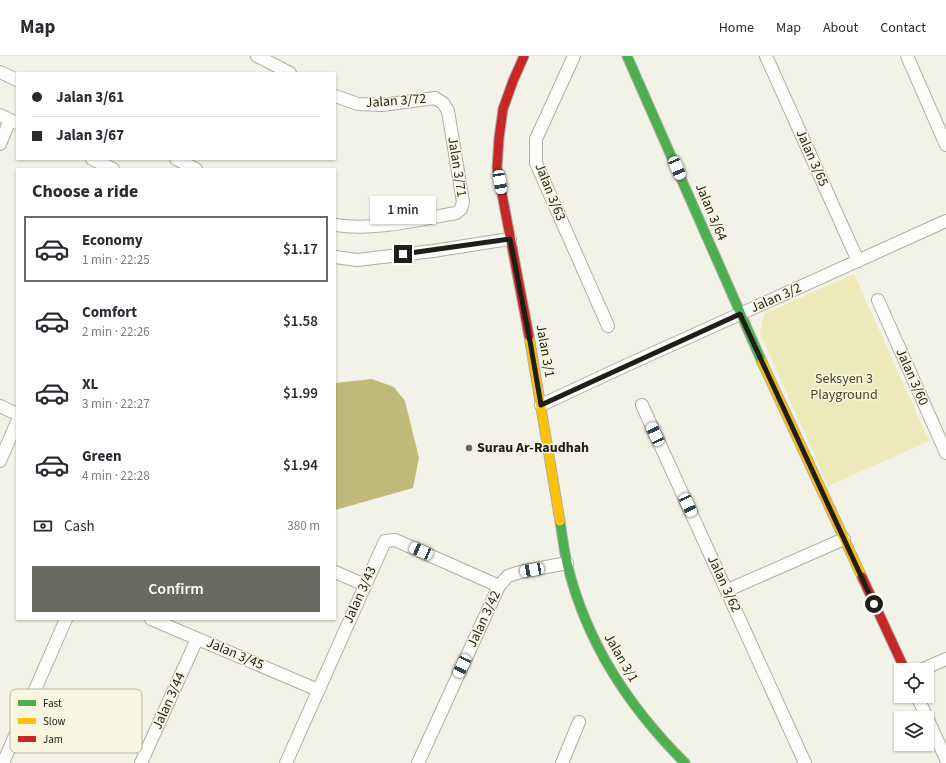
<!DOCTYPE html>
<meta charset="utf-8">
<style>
body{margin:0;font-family:"Source Sans 3",sans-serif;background:#f2f2f3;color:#2b2b33;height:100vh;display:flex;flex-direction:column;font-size:15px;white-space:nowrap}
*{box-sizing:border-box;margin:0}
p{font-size:13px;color:#7c7c81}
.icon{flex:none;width:22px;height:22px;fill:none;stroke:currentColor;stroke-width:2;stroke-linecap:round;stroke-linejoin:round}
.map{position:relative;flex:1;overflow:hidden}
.sheet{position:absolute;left:16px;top:112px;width:320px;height:452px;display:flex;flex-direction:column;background:#fff;border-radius:0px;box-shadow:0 1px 3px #0004}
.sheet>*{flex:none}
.hud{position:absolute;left:16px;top:16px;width:320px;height:88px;border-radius:0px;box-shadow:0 1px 3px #0004;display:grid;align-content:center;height:88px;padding:0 16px;background:#fff}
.controls{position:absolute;left:894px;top:607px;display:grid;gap:8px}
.controls a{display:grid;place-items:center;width:40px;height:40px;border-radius:0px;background:#fff;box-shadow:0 1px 3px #0004;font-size:20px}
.end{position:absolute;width:18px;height:18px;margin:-9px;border:5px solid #201f17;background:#fff;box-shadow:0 0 0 2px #fff}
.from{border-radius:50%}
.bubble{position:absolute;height:28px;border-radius:0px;background:#fff;box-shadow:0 1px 3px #0004;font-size:13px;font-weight:600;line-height:28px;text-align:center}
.car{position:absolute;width:12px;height:24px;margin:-12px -6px;border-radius:5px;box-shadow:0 0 3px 1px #0007;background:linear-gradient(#fff 24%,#345 0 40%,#fff 0 76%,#345 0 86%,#fff 0)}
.hud b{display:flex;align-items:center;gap:14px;height:38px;font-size:15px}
.hud b+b{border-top:1px solid #e1e1e2}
.hud i{width:10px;height:10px;background:#2b2b33}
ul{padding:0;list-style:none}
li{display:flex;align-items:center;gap:12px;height:66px;margin:0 8px 6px;padding:0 8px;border:2px solid transparent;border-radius:0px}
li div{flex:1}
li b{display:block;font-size:15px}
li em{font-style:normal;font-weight:600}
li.current{border-color:#6a695f}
li>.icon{width:36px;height:36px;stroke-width:1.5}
h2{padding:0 16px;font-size:18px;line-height:48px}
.pay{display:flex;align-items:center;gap:10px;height:44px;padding:0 16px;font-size:15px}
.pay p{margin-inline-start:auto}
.cta{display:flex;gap:8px;margin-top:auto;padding:8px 16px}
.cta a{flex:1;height:46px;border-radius:0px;background:#6a695f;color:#fff;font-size:16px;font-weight:600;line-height:46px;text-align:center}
header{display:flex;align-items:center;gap:24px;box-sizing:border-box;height:56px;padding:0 20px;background:#fff;border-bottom:1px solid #e1e1e2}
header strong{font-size:19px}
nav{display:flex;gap:22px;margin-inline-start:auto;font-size:14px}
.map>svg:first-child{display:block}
</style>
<header>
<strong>Map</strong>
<nav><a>Home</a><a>Map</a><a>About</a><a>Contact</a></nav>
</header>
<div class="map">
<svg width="946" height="707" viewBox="0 0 946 707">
<rect width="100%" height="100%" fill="#f2f2e6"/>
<path fill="#eee9bb" d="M854,218L929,385L828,430L760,277L764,258Z"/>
<path fill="#c1b97a" d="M372,323L394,331L405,345L419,402L413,432L335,454V327Z"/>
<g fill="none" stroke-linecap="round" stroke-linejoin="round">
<g stroke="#aeaea5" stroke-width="14">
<g id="street">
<path d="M257,0L290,17"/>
<path d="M574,0L536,83V107L608,270"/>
<path d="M766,0L858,205"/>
<path d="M907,0L946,89"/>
<path d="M0,16L17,24"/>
<path d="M335,40L358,48L382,49L435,42L443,47L448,55L463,146L461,153L456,157C416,164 376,175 335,169"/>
<path d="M0,59L17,67"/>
<path d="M0,88L10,64"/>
<path d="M92,103L113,113"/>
<path d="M176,103L196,113"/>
<path d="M335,201L357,204L433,195L510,183"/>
<path d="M878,244L946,397"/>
<path d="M541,349L627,309L946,165"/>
<path d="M642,349L805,707"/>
<path d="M0,350L17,358"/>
<path d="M0,405L17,366"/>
<path d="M335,516L365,529"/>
<path d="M728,534L844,483"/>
<path d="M151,563L318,634"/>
<path d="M921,614L946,603"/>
<path d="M917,640L946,703"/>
<path d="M3,707L66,563"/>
<path d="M141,707L197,583"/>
<path d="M286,707L385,485L395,484L499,530"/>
<path d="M418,707L499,530L508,520L520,516L567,507"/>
<path d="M562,707L579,666"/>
</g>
</g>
<g stroke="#aeaea5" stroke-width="11">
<g id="fast">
<path d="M627,0L762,306"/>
<path d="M560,465C562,479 564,494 567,507C586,586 628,650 685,707"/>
</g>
</g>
<g stroke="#aeaea5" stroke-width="11">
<g id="slow">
<path d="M529,280L560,465"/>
<path d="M762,306L862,521"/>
</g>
</g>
<g stroke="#aeaea5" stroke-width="11">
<g id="jam">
<path d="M524,0L513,25L503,53L499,82L497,112L529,280"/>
<path d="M862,521L905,614"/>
</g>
</g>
<use href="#street" stroke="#fdfdfb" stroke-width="12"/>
<use href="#fast" stroke="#4caf50" stroke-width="9"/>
<use href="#slow" stroke="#ffc107" stroke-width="9"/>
<use href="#jam" stroke="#c62828" stroke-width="9"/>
</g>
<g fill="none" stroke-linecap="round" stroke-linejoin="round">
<path stroke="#201f17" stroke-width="5" d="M403,198L510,183L530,285L541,349L740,258L874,548"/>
</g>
<circle fill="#6a695f" stroke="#f8f6e0" stroke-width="1.5" cx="469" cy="392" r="4"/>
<g text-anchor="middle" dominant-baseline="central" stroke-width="3" stroke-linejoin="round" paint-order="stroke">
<g font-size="14" fill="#201f17" stroke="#f8f6e0">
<text transform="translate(396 45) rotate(-4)">Jalan 3/72</text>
<text transform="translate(812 102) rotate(66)">Jalan 3/65</text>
<text transform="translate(457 111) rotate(81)">Jalan 3/71</text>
<text transform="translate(550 136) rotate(68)">Jalan 3/63</text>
<text transform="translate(711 156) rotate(67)">Jalan 3/64</text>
<text transform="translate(776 242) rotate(-24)">Jalan 3/2</text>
<text transform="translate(545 295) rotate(80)">Jalan 3/1</text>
<text transform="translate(912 321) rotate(66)">Jalan 3/60</text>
<text transform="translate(724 528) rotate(65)">Jalan 3/62</text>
<text transform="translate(360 539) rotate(-66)">Jalan 3/43</text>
<text transform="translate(484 563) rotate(-65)">Jalan 3/42</text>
<text transform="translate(235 598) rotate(23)">Jalan 3/45</text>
<text transform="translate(621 602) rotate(60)">Jalan 3/1</text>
<text transform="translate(169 645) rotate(-66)">Jalan 3/44</text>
</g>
<g font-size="14" fill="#494420" stroke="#f8f6e0">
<text x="844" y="323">Seksyen 3<tspan x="844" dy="16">Playground</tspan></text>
</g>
<g font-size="14" font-weight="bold" fill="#201f17" stroke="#f8f6e0" text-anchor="start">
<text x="477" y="392">Surau Ar-Raudhah</text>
</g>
</g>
<rect x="10" y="633" width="132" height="64" rx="6" fill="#f8f6e0" stroke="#b7b6a4" stroke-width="1"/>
<rect x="18" y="644" width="18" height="6" fill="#4caf50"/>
<rect x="18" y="662" width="18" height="6" fill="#ffc107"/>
<rect x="18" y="680" width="18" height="6" fill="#c62828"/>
<g font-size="11" fill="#201f17">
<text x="43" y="651">Fast</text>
<text x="43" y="669">Slow</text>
<text x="43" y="687">Jam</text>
</g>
</svg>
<div class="controls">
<a><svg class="icon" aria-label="locate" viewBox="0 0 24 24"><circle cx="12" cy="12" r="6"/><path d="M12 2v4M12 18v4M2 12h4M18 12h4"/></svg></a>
<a><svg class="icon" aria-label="layers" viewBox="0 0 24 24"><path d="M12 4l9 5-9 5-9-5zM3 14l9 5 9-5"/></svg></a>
</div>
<i class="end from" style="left:874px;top:548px"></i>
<i class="end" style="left:403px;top:198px"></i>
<div class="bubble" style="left:370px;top:140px;width:66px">1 min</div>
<i class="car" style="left:677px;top:112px;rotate:157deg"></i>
<i class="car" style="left:500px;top:126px;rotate:170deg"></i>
<i class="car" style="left:655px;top:378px;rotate:335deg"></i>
<i class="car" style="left:688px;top:449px;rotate:155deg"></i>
<i class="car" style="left:421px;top:495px;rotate:294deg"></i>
<i class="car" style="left:532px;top:514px;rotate:260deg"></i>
<i class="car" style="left:462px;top:610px;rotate:205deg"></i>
<div class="hud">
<b><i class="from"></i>Jalan 3/61</b>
<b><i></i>Jalan 3/67</b>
</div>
<section class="sheet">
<h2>Choose a ride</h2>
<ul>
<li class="current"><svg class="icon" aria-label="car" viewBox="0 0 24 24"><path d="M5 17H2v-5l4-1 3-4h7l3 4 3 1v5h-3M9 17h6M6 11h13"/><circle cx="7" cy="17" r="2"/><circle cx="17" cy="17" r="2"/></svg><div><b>Economy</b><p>1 min · 22:25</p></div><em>$1.17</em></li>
<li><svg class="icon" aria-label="car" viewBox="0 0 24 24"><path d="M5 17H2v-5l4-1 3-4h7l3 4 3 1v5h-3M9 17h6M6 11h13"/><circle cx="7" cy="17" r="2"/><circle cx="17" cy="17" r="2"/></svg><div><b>Comfort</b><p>2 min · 22:26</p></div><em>$1.58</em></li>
<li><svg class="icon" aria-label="car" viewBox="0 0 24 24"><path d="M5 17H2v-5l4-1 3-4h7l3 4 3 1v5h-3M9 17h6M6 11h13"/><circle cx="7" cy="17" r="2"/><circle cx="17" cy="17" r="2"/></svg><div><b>XL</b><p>3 min · 22:27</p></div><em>$1.99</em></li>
<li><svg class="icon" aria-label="car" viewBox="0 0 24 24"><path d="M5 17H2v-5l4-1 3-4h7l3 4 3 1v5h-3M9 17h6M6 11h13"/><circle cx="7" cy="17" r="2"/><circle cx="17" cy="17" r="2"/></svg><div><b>Green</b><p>4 min · 22:28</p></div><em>$1.94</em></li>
</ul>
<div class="pay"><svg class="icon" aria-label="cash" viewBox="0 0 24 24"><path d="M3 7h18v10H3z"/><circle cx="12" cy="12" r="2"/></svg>Cash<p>380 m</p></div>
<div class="cta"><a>Confirm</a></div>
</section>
</div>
